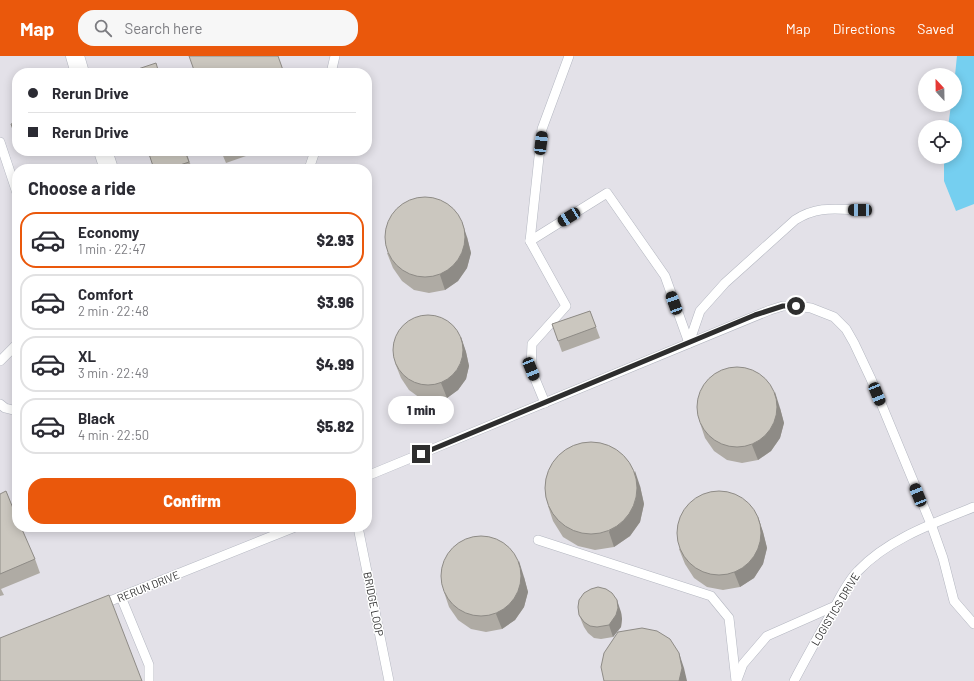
<!DOCTYPE html>
<meta charset="utf-8">
<style>
body{margin:0;font-family:Barlow,sans-serif;background:#f7f7f7;color:#2b2b33;height:100vh;display:flex;flex-direction:column;font-size:15px;white-space:nowrap}
*{box-sizing:border-box;margin:0}
p{font-size:13px;color:#7c7c81}
.icon{flex:none;width:22px;height:22px;fill:none;stroke:currentColor;stroke-width:2;stroke-linecap:round;stroke-linejoin:round}
.map{position:relative;flex:1;overflow:hidden}
.side{position:absolute;left:12px;top:108px;width:360px;height:368px;display:flex;flex-direction:column;background:#fff;border-radius:16px;box-shadow:0 2px 10px #0003}
.side>*{flex:none}
.hud{position:absolute;left:12px;top:12px;width:360px;height:88px;border-radius:16px;box-shadow:0 2px 10px #0003;display:grid;align-content:center;height:88px;padding:0 16px;background:#fff}
.needle{width:26px;rotate:338deg}
.fabs{position:absolute;left:918px;top:12px;display:grid;gap:8px}
.fabs a{display:grid;place-items:center;width:44px;height:44px;border-radius:50%;background:#fff;box-shadow:0 2px 10px #0003;font-size:20px}
.end{position:absolute;width:18px;height:18px;margin:-9px;border:5px solid #2e2e2e;background:#fff;box-shadow:0 0 0 2px #fff}
.from{border-radius:50%}
.bubble{position:absolute;height:28px;border-radius:14px;background:#fff;box-shadow:0 2px 10px #0003;font-size:13px;font-weight:800;line-height:28px;text-align:center}
.car{position:absolute;width:12px;height:24px;margin:-12px -6px;border-radius:5px;box-shadow:0 0 3px 1px #0007;background:linear-gradient(#222 24%,#8ab4d8 0 40%,#222 0 76%,#8ab4d8 0 86%,#222 0)}
.hud b{display:flex;align-items:center;gap:14px;height:38px;font-size:15px}
.hud b+b{border-top:1px solid #e1e1e2}
.hud i{width:10px;height:10px;background:#2b2b33}
ul{padding:0;list-style:none}
li{display:flex;align-items:center;gap:12px;height:56px;margin:0 8px 6px;padding:0 8px;border:2px solid #e1e1e2;border-radius:16px}
li div{flex:1}
li b{display:block;font-size:15px}
li em{font-style:normal;font-weight:800}
li.selected{border-color:#ea580c}
li>.icon{width:36px;height:36px;stroke-width:1.5}
h2{padding:0 16px;font-size:18px;line-height:48px}
.primary-button{display:flex;gap:8px;margin-top:auto;padding:8px 16px}
.primary-button a{flex:1;height:46px;border-radius:16px;background:#ea580c;color:#fff;font-size:16px;font-weight:800;line-height:46px;text-align:center}
header{display:flex;align-items:center;gap:24px;box-sizing:border-box;height:56px;padding:0 20px;background:#ea580c;color:#fff}
header strong{font-size:19px}
nav{display:flex;gap:22px;margin-inline-start:auto;font-size:14px}
.search{width:280px;height:36px;background:#f7f7f7;display:flex;align-items:center;gap:10px;box-sizing:border-box;padding:0 14px;border-radius:16px;color:#7c7c81;font-size:15px}
.map>svg:first-child{display:block}
</style>
<header>
<strong>Map</strong>
<div class="search"><svg class="icon" aria-label="search" viewBox="0 0 24 24"><circle cx="10" cy="10" r="6"/><path d="M15 15l6 6"/></svg>Search here</div>
<nav><a>Map</a><a>Directions</a><a>Saved</a></nav>
</header>
<div class="map">
<svg width="974" height="625" viewBox="0 0 974 625">
<rect width="100%" height="100%" fill="#efe9e1"/>
<path fill="#e3e1e8" fill-rule="evenodd" d="M0,0H974V625H0ZM17,17H367V95H17ZM925,19H955V49H925ZM925,71H955V101H925ZM17,113H367V471H17Z"/>
<path fill="#75cff0" d="M957,0H974V148L956,155L944,125V101H955V71H948L951,49H955V19Z"/>
<g fill="none" stroke-linecap="round" stroke-linejoin="round">
<g stroke="#b4b7c1" stroke-width="10">
<g id="lane">
<path d="M331,17L335,0"/>
<path d="M0,86L17,137"/>
<path d="M309,113L315,95"/>
<path d="M530,185L542,73L569,0"/>
<path d="M689,287L700,255L725,227L795,164C817,150 834,153 859,154"/>
<path d="M0,305L17,288"/>
<path d="M545,347L531,313L532,288L566,250L530,185L607,137L665,220L689,287"/>
<path d="M0,348L5,352L17,355"/>
<path d="M367,420L770,254L783,250H796L811,252L834,261L846,273L854,287L871,323L931,468L943,502L954,545L974,568"/>
<path d="M358,471L389,625"/>
<path d="M538,484L711,540L729,562L736,625"/>
<path d="M121,541L149,609V625"/>
<path d="M100,549L295,471"/>
<path d="M737,624L743,608L767,580L835,550"/>
<path d="M794,625C806,602 819,579 832,556C840,542 847,526 858,515C888,483 934,467 974,451"/>
</g>
</g>
<g stroke="#b4b7c1" stroke-width="19">
<g id="street">
<path d="M75,0L80,17"/>
<path d="M103,95L109,113"/>
</g>
</g>
<use href="#lane" stroke="#fff" stroke-width="9"/>
<use href="#street" stroke="#fff" stroke-width="18"/>
</g>
<g fill="#afaba4">
<path d="M148,95H186L192,113H154Z"/>
<path d="M221,95H260L226,107Z"/>
<path d="M467,181L471,197L467,212L458,225L445,234L429,237L414,234L402,225L393,212L387,197Z"/>
<path d="M590,255L600,282L562,296L552,268Z"/>
<path d="M461,281L466,296L469,310L466,323L458,334L447,342L433,344L420,342L409,334L401,322L395,307Z"/>
<path d="M780,352L784,367L780,382L771,395L758,404L742,407L727,404L714,395L705,382L700,367Z"/>
<path d="M640,430L644,448L640,466L630,480L614,491L595,494L578,490L563,481L553,465L548,450Z"/>
<path d="M0,438L35,503L40,517L1,533L4,539L0,540Z"/>
<path d="M758,461L763,476L767,492L763,508L754,522L740,531L723,534L707,531L694,522L685,508L679,493Z"/>
<path d="M524,521L528,536L524,551L515,564L502,573L486,576L471,573L458,564L449,551L444,536Z"/>
<path d="M621,556L622,563L621,571L613,581L601,583L594,582L588,577L584,571L579,559Z"/>
</g>
<g fill="#8e8b86">
<path d="M462,166L467,181L471,197L467,212L458,225L445,234L440,219Z"/>
<path d="M461,281L466,296L469,310L466,323L458,334L447,342L441,327Z"/>
<path d="M775,336L780,352L784,367L780,382L771,395L758,404L752,389Z"/>
<path d="M635,415L640,430L644,448L640,466L630,480L614,491L609,476Z"/>
<path d="M758,461L763,476L767,492L763,508L754,522L740,531L734,516Z"/>
<path d="M519,505L524,521L528,536L524,551L515,564L502,573L496,558Z"/>
<path d="M617,544L621,556L622,563L621,571L613,581L609,569Z"/>
<path d="M679,597L684,612L687,625H679Z"/>
</g>
<g fill="#cbc7bf" stroke="#8e8b86">
<path d="M189,0H278L284,17H195Z"/>
<path d="M156,7L159,17H126Z"/>
<path d="M17,66V85L11,68Z"/>
<path d="M148,95H185L189,106L168,113H154Z"/>
<circle cx="425" cy="181" r="40"/>
<path d="M590,255L596,271L558,285L552,268Z"/>
<circle cx="428" cy="294" r="35"/>
<circle cx="737" cy="351" r="40"/>
<circle cx="591" cy="432" r="46"/>
<path d="M6,435L17,462V471H21L35,503L0,518V438Z"/>
<circle cx="719" cy="477" r="42"/>
<circle cx="481" cy="520" r="40"/>
<path d="M598,531L606,533L612,537L617,544L618,552L616,559L609,569L597,571L590,570L584,566L579,559L578,551L579,544L584,537L591,533Z"/>
<path d="M109,539L142,625H0V582Z"/>
<path d="M642,572L657,575L670,583L679,597L682,612L679,625H604L601,611L604,597L618,576Z"/>
</g>
<g fill="none" stroke-linecap="round" stroke-linejoin="round">
<path stroke="#2e2e2e" stroke-width="5" d="M421,398L755,259L783,250H796"/>
</g>
<g text-anchor="middle" dominant-baseline="central" stroke-width="3" stroke-linejoin="round" paint-order="stroke">
<g font-size="11" fill="#2e2e2e" stroke="#fff">
<text transform="translate(148 530) rotate(-22)">RERUN DRIVE</text>
<text transform="translate(374 548) rotate(79)">BRIDGE LOOP</text>
<text transform="translate(835 553) rotate(-59)">LOGISTICS DRIVE</text>
</g>
</g>
</svg>
<div class="fabs">
<a><svg class="needle" viewBox="-14 -14 28 28"><path d="M0-13l5 13h-10z" fill="#e53935"/><path d="M0 13l5-13h-10z" fill="#7c7c81"/></svg></a>
<a><svg class="icon" aria-label="locate" viewBox="0 0 24 24"><circle cx="12" cy="12" r="6"/><path d="M12 2v4M12 18v4M2 12h4M18 12h4"/></svg></a>
</div>
<i class="end from" style="left:796px;top:250px"></i>
<i class="end" style="left:421px;top:398px"></i>
<div class="bubble" style="left:388px;top:340px;width:66px">1 min</div>
<i class="car" style="left:541px;top:87px;rotate:7deg"></i>
<i class="car" style="left:860px;top:154px;rotate:271deg"></i>
<i class="car" style="left:569px;top:161px;rotate:238deg"></i>
<i class="car" style="left:674px;top:247px;rotate:340deg"></i>
<i class="car" style="left:531px;top:313px;rotate:158deg"></i>
<i class="car" style="left:877px;top:338px;rotate:158deg"></i>
<i class="car" style="left:918px;top:439px;rotate:338deg"></i>
<div class="hud">
<b><i class="from"></i>Rerun Drive</b>
<b><i></i>Rerun Drive</b>
</div>
<section class="side">
<h2>Choose a ride</h2>
<ul>
<li class="selected"><svg class="icon" aria-label="car" viewBox="0 0 24 24"><path d="M5 17H2v-5l4-1 3-4h7l3 4 3 1v5h-3M9 17h6M6 11h13"/><circle cx="7" cy="17" r="2"/><circle cx="17" cy="17" r="2"/></svg><div><b>Economy</b><p>1 min · 22:47</p></div><em>$2.93</em></li>
<li><svg class="icon" aria-label="car" viewBox="0 0 24 24"><path d="M5 17H2v-5l4-1 3-4h7l3 4 3 1v5h-3M9 17h6M6 11h13"/><circle cx="7" cy="17" r="2"/><circle cx="17" cy="17" r="2"/></svg><div><b>Comfort</b><p>2 min · 22:48</p></div><em>$3.96</em></li>
<li><svg class="icon" aria-label="car" viewBox="0 0 24 24"><path d="M5 17H2v-5l4-1 3-4h7l3 4 3 1v5h-3M9 17h6M6 11h13"/><circle cx="7" cy="17" r="2"/><circle cx="17" cy="17" r="2"/></svg><div><b>XL</b><p>3 min · 22:49</p></div><em>$4.99</em></li>
<li><svg class="icon" aria-label="car" viewBox="0 0 24 24"><path d="M5 17H2v-5l4-1 3-4h7l3 4 3 1v5h-3M9 17h6M6 11h13"/><circle cx="7" cy="17" r="2"/><circle cx="17" cy="17" r="2"/></svg><div><b>Black</b><p>4 min · 22:50</p></div><em>$5.82</em></li>
</ul>
<div class="primary-button"><a>Confirm</a></div>
</section>
</div>
